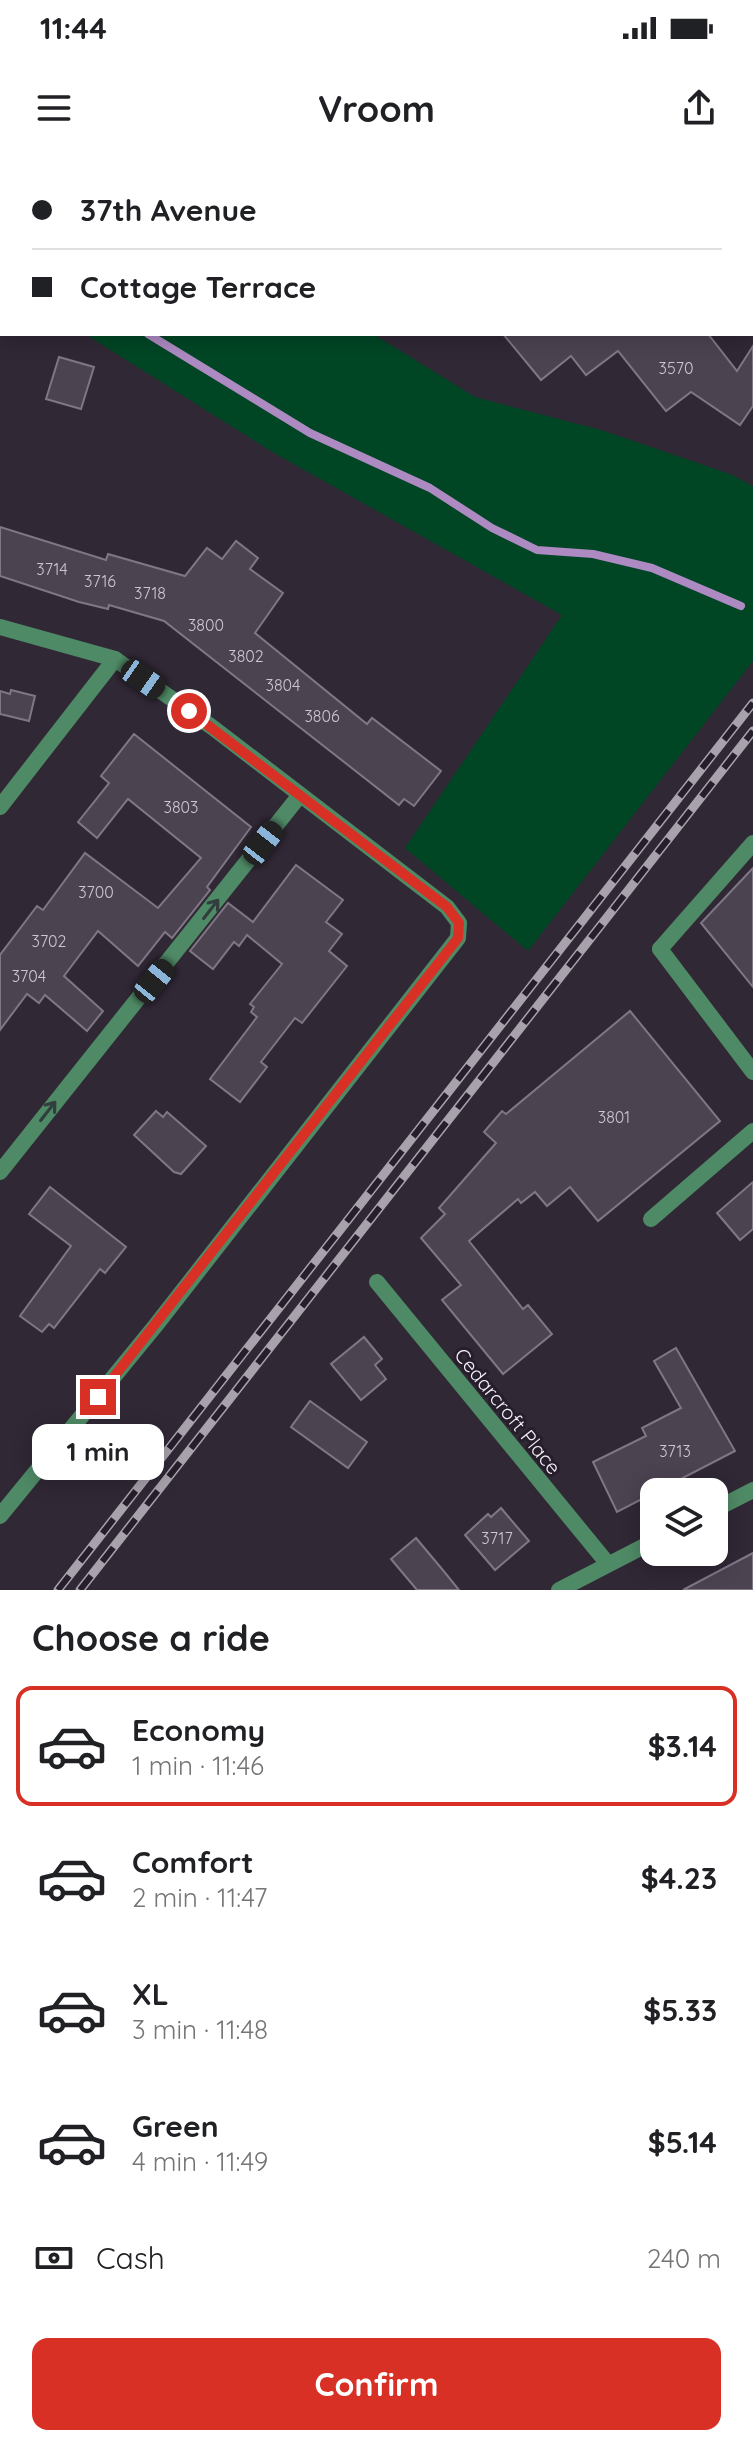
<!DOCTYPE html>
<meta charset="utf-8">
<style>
body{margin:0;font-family:Quicksand,sans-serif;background:#f6f6f6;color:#202124;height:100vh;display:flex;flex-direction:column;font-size:30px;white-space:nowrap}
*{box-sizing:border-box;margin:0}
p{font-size:26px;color:#757577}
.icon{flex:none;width:44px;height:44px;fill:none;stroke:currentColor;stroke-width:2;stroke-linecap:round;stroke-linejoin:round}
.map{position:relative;height:1430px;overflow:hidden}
.side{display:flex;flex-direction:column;background:#fff;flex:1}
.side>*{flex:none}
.guide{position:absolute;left:0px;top:0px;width:754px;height:176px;box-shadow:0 4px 20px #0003;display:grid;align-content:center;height:176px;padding:0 32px;background:#fff}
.fabs{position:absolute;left:640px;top:1318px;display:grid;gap:16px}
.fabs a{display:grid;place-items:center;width:88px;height:88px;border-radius:16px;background:#fff;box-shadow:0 4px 20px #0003;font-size:40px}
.end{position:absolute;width:36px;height:36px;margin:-18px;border:10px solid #d93025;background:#fff;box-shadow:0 0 0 4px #fff}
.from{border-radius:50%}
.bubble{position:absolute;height:56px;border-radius:16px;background:#fff;box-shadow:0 4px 20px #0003;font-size:26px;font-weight:700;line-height:56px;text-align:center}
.car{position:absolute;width:24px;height:48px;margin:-24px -12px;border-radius:10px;box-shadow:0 0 6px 2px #0007;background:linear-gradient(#222 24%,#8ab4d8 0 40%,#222 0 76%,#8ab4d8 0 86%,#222 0)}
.guide b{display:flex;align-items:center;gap:28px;height:76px;font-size:30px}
.guide b+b{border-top:2px solid #e0e0e0}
.guide i{width:20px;height:20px;background:#202124}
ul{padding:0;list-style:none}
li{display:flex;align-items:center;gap:24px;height:120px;margin:0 16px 12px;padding:0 16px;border:4px solid transparent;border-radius:16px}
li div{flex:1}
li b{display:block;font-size:30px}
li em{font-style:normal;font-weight:700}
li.active{border-color:#d93025}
li>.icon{width:72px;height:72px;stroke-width:1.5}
h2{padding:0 32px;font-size:36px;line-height:96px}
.pay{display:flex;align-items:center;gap:20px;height:88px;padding:0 32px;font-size:30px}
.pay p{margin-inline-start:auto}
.cta{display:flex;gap:16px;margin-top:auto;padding:16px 32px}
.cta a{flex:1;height:92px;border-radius:16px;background:#d93025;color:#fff;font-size:32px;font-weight:700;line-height:92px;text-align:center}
.status{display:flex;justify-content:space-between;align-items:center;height:56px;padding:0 40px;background:#fff;direction:ltr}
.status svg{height:22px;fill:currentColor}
header{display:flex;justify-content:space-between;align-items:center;height:104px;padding:0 32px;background:#fff;font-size:36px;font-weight:700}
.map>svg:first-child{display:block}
</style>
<div class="status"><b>11:44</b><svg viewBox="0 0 49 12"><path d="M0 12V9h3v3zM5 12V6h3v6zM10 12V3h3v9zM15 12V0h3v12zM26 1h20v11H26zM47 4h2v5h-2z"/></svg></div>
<header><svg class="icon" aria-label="menu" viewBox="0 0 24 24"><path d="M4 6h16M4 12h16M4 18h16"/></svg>Vroom<svg class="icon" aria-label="share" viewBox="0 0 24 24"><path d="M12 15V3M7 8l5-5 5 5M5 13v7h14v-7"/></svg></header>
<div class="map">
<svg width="753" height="1430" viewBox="0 0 753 1430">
<rect width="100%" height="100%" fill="#302835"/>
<path fill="#004625" d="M85,174H373L475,237L601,270L730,314L753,326V501L528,791L405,688L562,455L274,293Z"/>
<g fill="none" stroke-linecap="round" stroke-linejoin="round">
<g stroke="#ae8ac3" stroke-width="8">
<path d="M0,106L2,107"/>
<path d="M148,174L310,273L430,328L492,368L537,390L593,394L652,408L741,446"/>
</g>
</g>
<g fill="#4c4351" stroke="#807786" stroke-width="2">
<path d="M503,174H708L737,211L753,186V246L740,265L691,232L666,251L618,191L586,215L571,196L541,220Z"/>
<path d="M59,197L94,207L81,249L46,239Z"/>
<path d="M0,367L106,400L108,394L185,416L207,388L222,399L236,381L258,398L250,409L283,433L255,473L367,564L372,558L441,611L414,646L404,639L399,645L164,461L109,445L108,449L79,442L0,416Z"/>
<path d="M11,530L35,536L29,561L0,554V531L10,534Z"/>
<path d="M134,574L251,667L207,727L210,730L172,778L165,772L138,806L98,771L64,816L103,851L87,871L45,835L39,843L27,834L0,870V795L37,746L43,750L85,693L158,748L201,698L128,639L97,678L78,662L109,623L101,616Z"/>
<path d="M296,705L343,740L326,762L342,774L329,791L347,806L302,863L295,858L261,902L267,907L240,942L210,919L257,857L251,852L254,847L250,844L282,804L247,775L239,786L234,782L213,809L190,791L228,743L253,762Z"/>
<path d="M753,708V827L701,763Z"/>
<path d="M630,851L720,961L598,1061L570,1027L547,1046L535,1032L521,1043L518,1039L469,1081L523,1149L528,1145L552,1174L503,1214L442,1140L461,1125L421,1078L445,1054L439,1048L496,983L484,972L502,951L506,954Z"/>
<path d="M156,951L163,957L167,952L206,986L181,1014L174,1012L134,975Z"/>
<path d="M753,1022V1069L740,1080L717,1053Z"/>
<path d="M50,1027L126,1087L105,1113L100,1109L54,1168L49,1164L42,1172L20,1156L71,1086L29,1054Z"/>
<path d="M364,1177L382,1199L375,1205L386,1219L361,1240L331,1204Z"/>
<path d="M676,1188L735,1291L617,1352L593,1302L646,1276L642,1268L681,1248L654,1201Z"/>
<path d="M310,1241L367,1282L348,1308L291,1267Z"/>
<path d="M501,1348L529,1381L495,1410L465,1375L488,1354L491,1357Z"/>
<path d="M416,1378L442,1409L459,1430H417L391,1399Z"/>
<path d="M753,1393V1430H683Z"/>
</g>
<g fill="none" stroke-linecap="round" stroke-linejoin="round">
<g stroke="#4f8a66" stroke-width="16">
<path d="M660,789L753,683"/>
<path d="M0,1012L300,635"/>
<path d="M651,1059L753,971"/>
</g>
<g stroke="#4f8a66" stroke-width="16">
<path d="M0,467L115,499L212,567L447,747L459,763L458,778L156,1165L0,1356"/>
<path d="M0,647L115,499"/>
<path d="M660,789L753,912"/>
<path d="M377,1122L608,1404"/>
<path d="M714,1350L753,1330"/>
<path d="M559,1430L654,1381"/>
</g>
<g stroke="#a8a2ac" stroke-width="9">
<g id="rail">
<path d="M58,1430L753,543"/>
<path d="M80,1430L753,571"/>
</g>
</g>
<use href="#rail" stroke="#261e2b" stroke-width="6" stroke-dasharray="18" stroke-linecap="butt"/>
</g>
<defs><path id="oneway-shaft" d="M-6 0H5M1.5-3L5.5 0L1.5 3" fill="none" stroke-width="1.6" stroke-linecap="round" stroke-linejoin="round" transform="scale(2)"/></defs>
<g stroke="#323e3d">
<use href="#oneway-shaft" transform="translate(211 749) rotate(-52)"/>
<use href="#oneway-shaft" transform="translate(48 951) rotate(-52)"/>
</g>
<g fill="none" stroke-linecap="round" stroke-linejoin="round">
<path stroke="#d93025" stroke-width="10" d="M98,1237L458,778L459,763L447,747L189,551"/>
</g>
<g text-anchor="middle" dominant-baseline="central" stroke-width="6" stroke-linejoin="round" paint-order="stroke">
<g font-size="16" fill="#ccc6d0">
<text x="676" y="208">3570</text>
<text x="52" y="409">3714</text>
<text x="100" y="421">3716</text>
<text x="150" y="433">3718</text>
<text x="206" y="465">3800</text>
<text x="246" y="496">3802</text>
<text x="283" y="525">3804</text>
<text x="322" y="556">3806</text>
<text x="181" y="647">3803</text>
<text x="96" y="732">3700</text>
<text x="49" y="781">3702</text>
<text x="29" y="816">3704</text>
<text x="614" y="957">3801</text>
<text x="675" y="1291">3713</text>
<text x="497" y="1378">3717</text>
</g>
<g font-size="20" fill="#f6f1fa" stroke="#261e2b">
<text transform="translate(508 1251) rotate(51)">Cedarcroft Place</text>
</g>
</g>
</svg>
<div class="fabs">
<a><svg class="icon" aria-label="layers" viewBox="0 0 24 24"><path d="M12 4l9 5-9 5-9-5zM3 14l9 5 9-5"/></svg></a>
</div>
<i class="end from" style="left:189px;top:551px"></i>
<i class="end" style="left:98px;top:1237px"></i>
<div class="bubble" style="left:32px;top:1264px;width:132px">1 min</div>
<i class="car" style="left:143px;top:519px;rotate:125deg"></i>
<i class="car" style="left:263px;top:683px;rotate:38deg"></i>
<i class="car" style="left:154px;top:821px;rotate:39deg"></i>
<div class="guide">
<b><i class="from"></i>37th Avenue</b>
<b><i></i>Cottage Terrace</b>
</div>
</div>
<section class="side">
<h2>Choose a ride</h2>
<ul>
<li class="active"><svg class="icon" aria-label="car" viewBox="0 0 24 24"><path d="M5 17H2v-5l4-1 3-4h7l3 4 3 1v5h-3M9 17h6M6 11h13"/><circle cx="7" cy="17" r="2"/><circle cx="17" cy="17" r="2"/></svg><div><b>Economy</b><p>1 min · 11:46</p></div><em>$3.14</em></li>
<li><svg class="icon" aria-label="car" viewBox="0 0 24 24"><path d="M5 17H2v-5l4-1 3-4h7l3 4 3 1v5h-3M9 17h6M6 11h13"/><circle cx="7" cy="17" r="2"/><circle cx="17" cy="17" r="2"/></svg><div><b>Comfort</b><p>2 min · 11:47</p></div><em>$4.23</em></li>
<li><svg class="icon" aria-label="car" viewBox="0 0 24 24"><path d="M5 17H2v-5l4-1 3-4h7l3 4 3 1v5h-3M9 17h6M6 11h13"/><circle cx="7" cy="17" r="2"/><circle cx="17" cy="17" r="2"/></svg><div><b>XL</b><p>3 min · 11:48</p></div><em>$5.33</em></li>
<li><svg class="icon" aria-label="car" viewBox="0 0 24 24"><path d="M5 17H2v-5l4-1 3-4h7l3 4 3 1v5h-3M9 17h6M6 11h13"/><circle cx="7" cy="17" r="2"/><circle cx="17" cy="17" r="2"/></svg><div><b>Green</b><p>4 min · 11:49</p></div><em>$5.14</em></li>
</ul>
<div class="pay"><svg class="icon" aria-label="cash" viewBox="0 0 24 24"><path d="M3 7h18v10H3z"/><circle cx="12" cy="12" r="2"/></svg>Cash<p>240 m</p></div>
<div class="cta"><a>Confirm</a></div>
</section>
